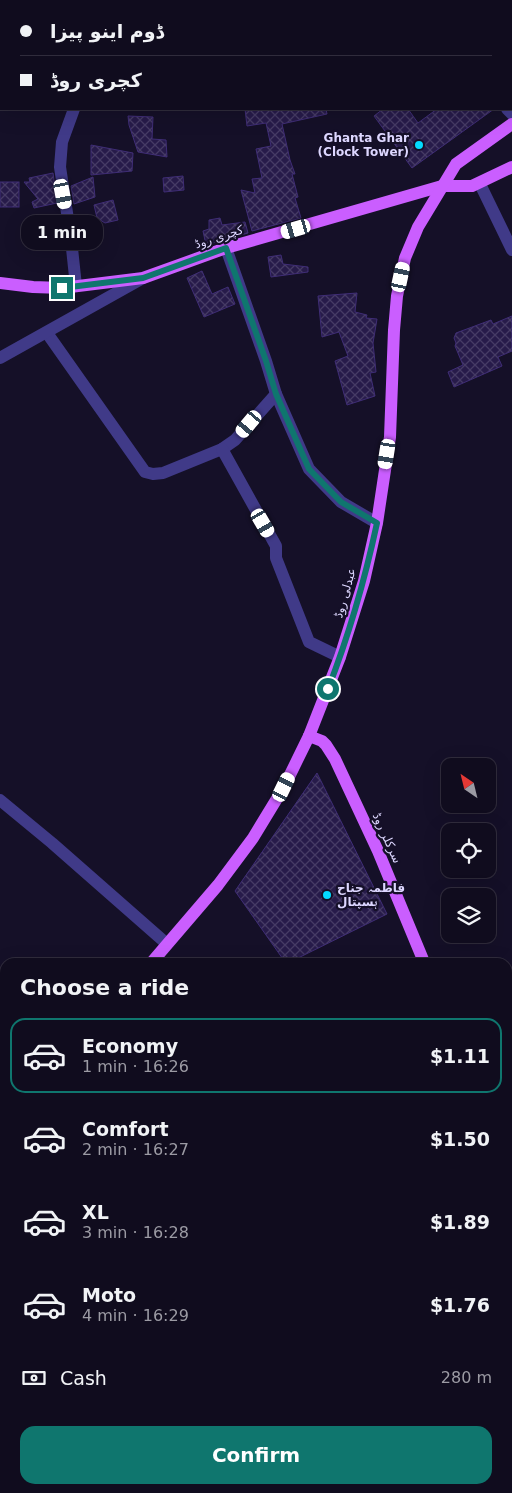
<!DOCTYPE html>
<meta charset="utf-8">
<style>
body{margin:0;font-family:"DejaVu Sans","Noto Naskh Arabic",sans-serif;background:#1e1a2b;color:#f1f3f6;height:100vh;display:flex;flex-direction:column;font-size:19px;white-space:nowrap}
*{box-sizing:border-box;margin:0}
p{font-size:16px;color:#9c9ba4}
.icon{flex:none;width:28px;height:28px;fill:none;stroke:currentColor;stroke-width:2;stroke-linecap:round;stroke-linejoin:round}
.map{position:relative;flex:1;overflow:hidden}
.drawer{position:absolute;left:0px;top:958px;width:512px;height:536px;display:flex;flex-direction:column;background:#100c1e;border-radius:15px 15px 0 0;box-shadow:0 5px 20px #0002,0 0 0 1px #302c3c}
.drawer>*{flex:none}
.hud{position:absolute;left:0px;top:0px;width:512px;height:110px;box-shadow:0 5px 20px #0002,0 0 0 1px #302c3c;display:grid;align-content:center;height:110px;padding:0 20px;background:#100c1e}
.needle{width:32px;rotate:325deg}
.controls{position:absolute;left:441px;top:758px;display:grid;gap:10px}
.controls a{display:grid;place-items:center;width:55px;height:55px;border-radius:10px;background:#100c1e;box-shadow:0 5px 20px #0002,0 0 0 1px #302c3c;font-size:25px}
.end{position:absolute;width:22px;height:22px;margin:-11px;border:6px solid #0f766e;background:#fff;box-shadow:0 0 0 2px #fff}
.from{border-radius:50%}
.bubble{position:absolute;height:35px;border-radius:15px;background:#100c1e;box-shadow:0 5px 20px #0002,0 0 0 1px #302c3c;font-size:16px;font-weight:800;line-height:35px;text-align:center}
.car{position:absolute;width:15px;height:30px;margin:-15px -8px;border-radius:6px;box-shadow:0 0 4px 1px #0007;background:linear-gradient(#fff 24%,#345 0 40%,#fff 0 76%,#345 0 86%,#fff 0)}
.hud b{display:flex;align-items:center;gap:18px;height:48px;font-size:19px}
.hud b+b{border-top:1px solid #302c3c}
.hud i{width:12px;height:12px;background:#f1f3f6}
ul{padding:0;list-style:none}
li{display:flex;align-items:center;gap:15px;height:75px;margin:0 10px 8px;padding:0 10px;border:2px solid transparent;border-radius:15px}
li div{flex:1}
li b{display:block;font-size:19px}
li em{font-style:normal;font-weight:800}
li.on{border-color:#0f766e}
li>.icon{width:45px;height:45px;stroke-width:1.5}
h2{padding:0 20px;font-size:22px;line-height:60px}
.pay{display:flex;align-items:center;gap:12px;height:55px;padding:0 20px;font-size:19px}
.pay p{margin-inline-start:auto}
.action{display:flex;gap:10px;margin-top:auto;padding:10px 20px}
.action a{flex:1;height:58px;border-radius:15px;background:#0f766e;color:#fff;font-size:20px;font-weight:800;line-height:58px;text-align:center}
.map>svg:first-child{display:block}
</style>
<div class="map">
<svg width="512" height="1493" viewBox="0 0 512 1493">
<defs>
<pattern id="building-cross-hatch" width="8" height="8" patternUnits="userSpaceOnUse" patternTransform="scale(1.25)"><rect width="8" height="8" fill="#271b4a"/><path d="M0 0l8 8M0 8l8-8" fill="none" stroke="#463b65"/></pattern>
</defs>
<rect width="100%" height="100%" fill="#151028"/>
<g fill="url(#building-cross-hatch)" stroke="#3f2d76">
<path d="M245,109H326L327,114L282,124L290,160L295,174H292L298,197L295,198L301,218L252,231L241,190L255,193L252,179L262,178L256,149L271,146L266,123L247,126Z"/>
<path d="M383,109H408L418,123L437,109H494L412,168L374,116Z"/>
<path d="M128,116L153,117L152,139L166,140L167,157L138,152L129,125Z"/>
<path d="M91,145L133,153L132,171L91,175Z"/>
<path d="M53,173L57,203L34,208L32,202L38,199L24,182H30L29,178Z"/>
<path d="M183,176L184,190L164,192L163,178Z"/>
<path d="M93,177L95,197L74,204L71,186Z"/>
<rect x="0" y="182" width="19" height="25"/>
<path d="M113,200L118,220L105,223L97,218L94,205Z"/>
<path d="M220,218L222,225L245,222L248,233L206,245L203,231L209,229V220Z"/>
<path d="M281,255L283,264L308,267V272L271,277L268,257Z"/>
<path d="M202,271L212,294L228,287L235,304L204,317L187,278Z"/>
<path d="M357,293L355,312L367,315L366,318L377,319L373,343L376,372L370,373L375,396L347,405L335,361L348,356L339,332L322,337L318,296Z"/>
<path d="M512,316V351L498,357L502,366L454,387L448,372L463,365L455,346L456,343L454,338L456,333L491,320L493,324Z"/>
<path d="M317,773L387,914L290,962H285L235,891Z"/>
</g>
<g fill="none" stroke-linecap="round" stroke-linejoin="round">
<g stroke="#403a88" stroke-width="12">
<path d="M336,0L341,1"/>
<path d="M411,0L412,1"/>
<path d="M361,1L365,0"/>
<path d="M74,109L62,142L60,167L71,239L76,286"/>
<path d="M507,109L512,114"/>
<path d="M480,184L512,250"/>
<path d="M226,248L266,361L276,394L309,469L341,502L377,523"/>
<path d="M47,333L145,472L153,474L163,473L222,449L235,440L276,394"/>
<path d="M0,358L143,278"/>
<path d="M222,449L276,546V558L309,642L340,657"/>
<path d="M0,800L52,843L167,944"/>
<path d="M508,1135L512,1134"/>
<path d="M0,1220L5,1231"/>
<path d="M508,1384L512,1385"/>
<path d="M181,1493L182,1489"/>
</g>
<g stroke="#ca5eff" stroke-width="12">
<path d="M0,283L33,287L62,288L143,278L226,248L442,186H472L512,167"/>
<path d="M309,736L322,741L326,745L335,759L378,851L424,962"/>
<path d="M152,962L218,885L253,838L284,787L309,736L340,657L364,581L377,523L390,437L394,330L397,296L405,258L418,227L456,164L512,124"/>
<path d="M508,1162L512,1173"/>
<path d="M0,1290L2,1284L5,1246"/>
</g>
</g>
<g fill="none" stroke-linecap="round" stroke-linejoin="round">
<path stroke="#0f766e" stroke-width="6" d="M62,288L143,278L226,248L266,361L276,394L309,469L341,502L377,523C365,579 349,635 328,689"/>
</g>
<g fill="#03daff" stroke="#151028" stroke-width="2">
<circle cx="419" cy="145" r="5"/>
<circle cx="327" cy="895" r="5"/>
</g>
<g text-anchor="middle" dominant-baseline="central" stroke-width="4.5" stroke-linejoin="round" paint-order="stroke">
<g font-size="12" font-weight="bold" fill="#ddd7ff" stroke="#151028" text-anchor="end">
<text x="409" y="138">Ghanta Ghar<tspan x="409" dy="14">(Clock Tower)</tspan></text>
<text x="337" y="888" text-anchor="start">فاطمہ جناح<tspan x="337" dy="14">ہسپتال</tspan></text>
</g>
<g font-size="12" fill="#ddd7ff" stroke="#151028">
<text transform="translate(219 237) rotate(-18)">کچری روڈ</text>
<text transform="translate(345 593) rotate(-74)">عبدلی روڈ</text>
<text transform="translate(387 838) rotate(66)">سرکلر روڈ</text>
</g>
</g>
</svg>
<div class="controls">
<a><svg class="needle" viewBox="-14 -14 28 28"><path d="M0-13l5 13h-10z" fill="#e53935"/><path d="M0 13l5-13h-10z" fill="#9c9ba4"/></svg></a>
<a><svg class="icon" aria-label="locate" viewBox="0 0 24 24"><circle cx="12" cy="12" r="6"/><path d="M12 2v4M12 18v4M2 12h4M18 12h4"/></svg></a>
<a><svg class="icon" aria-label="layers" viewBox="0 0 24 24"><path d="M12 4l9 5-9 5-9-5zM3 14l9 5 9-5"/></svg></a>
</div>
<i class="end from" style="left:328px;top:689px"></i>
<i class="end" style="left:62px;top:288px"></i>
<div class="bubble" style="left:21px;top:215px;width:82px">1 min</div>
<i class="car" style="left:63px;top:194px;rotate:169deg"></i>
<i class="car" style="left:296px;top:229px;rotate:254deg"></i>
<i class="car" style="left:401px;top:277px;rotate:12deg"></i>
<i class="car" style="left:249px;top:424px;rotate:220deg"></i>
<i class="car" style="left:387px;top:454px;rotate:189deg"></i>
<i class="car" style="left:263px;top:523px;rotate:150deg"></i>
<i class="car" style="left:284px;top:787px;rotate:26deg"></i>
<div class="hud">
<b><i class="from"></i>ڈوم اینو پیزا</b>
<b><i></i>کچری روڈ</b>
</div>
<section class="drawer">
<h2>Choose a ride</h2>
<ul>
<li class="on"><svg class="icon" aria-label="car" viewBox="0 0 24 24"><path d="M5 17H2v-5l4-1 3-4h7l3 4 3 1v5h-3M9 17h6M6 11h13"/><circle cx="7" cy="17" r="2"/><circle cx="17" cy="17" r="2"/></svg><div><b>Economy</b><p>1 min · 16:26</p></div><em>$1.11</em></li>
<li><svg class="icon" aria-label="car" viewBox="0 0 24 24"><path d="M5 17H2v-5l4-1 3-4h7l3 4 3 1v5h-3M9 17h6M6 11h13"/><circle cx="7" cy="17" r="2"/><circle cx="17" cy="17" r="2"/></svg><div><b>Comfort</b><p>2 min · 16:27</p></div><em>$1.50</em></li>
<li><svg class="icon" aria-label="car" viewBox="0 0 24 24"><path d="M5 17H2v-5l4-1 3-4h7l3 4 3 1v5h-3M9 17h6M6 11h13"/><circle cx="7" cy="17" r="2"/><circle cx="17" cy="17" r="2"/></svg><div><b>XL</b><p>3 min · 16:28</p></div><em>$1.89</em></li>
<li><svg class="icon" aria-label="car" viewBox="0 0 24 24"><path d="M5 17H2v-5l4-1 3-4h7l3 4 3 1v5h-3M9 17h6M6 11h13"/><circle cx="7" cy="17" r="2"/><circle cx="17" cy="17" r="2"/></svg><div><b>Moto</b><p>4 min · 16:29</p></div><em>$1.76</em></li>
</ul>
<div class="pay"><svg class="icon" aria-label="cash" viewBox="0 0 24 24"><path d="M3 7h18v10H3z"/><circle cx="12" cy="12" r="2"/></svg>Cash<p>280 m</p></div>
<div class="action"><a>Confirm</a></div>
</section>
</div>
